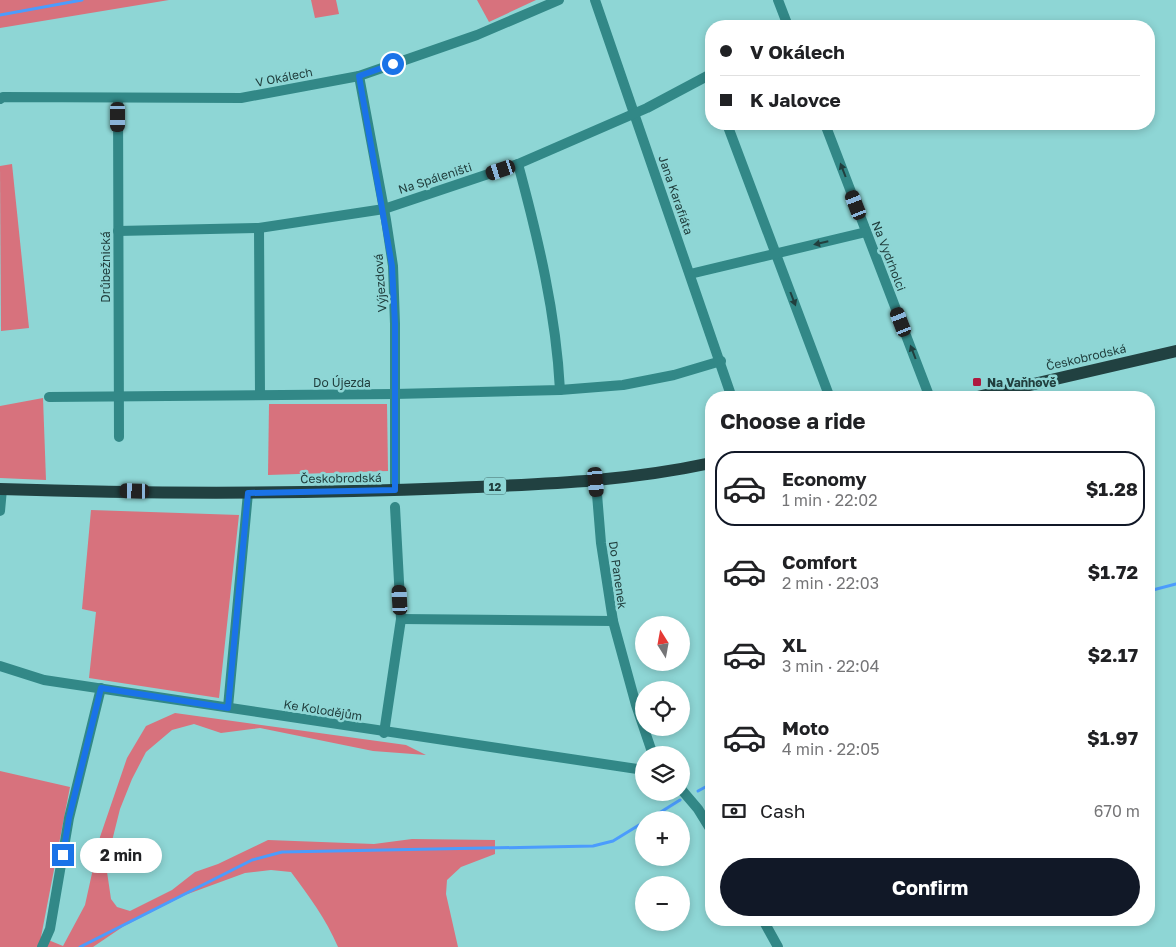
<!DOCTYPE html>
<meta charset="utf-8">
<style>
body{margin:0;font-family:"Golos Text",sans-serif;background:#f6f6f6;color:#202124;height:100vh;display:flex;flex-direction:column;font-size:19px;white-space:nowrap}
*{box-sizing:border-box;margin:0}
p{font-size:16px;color:#757577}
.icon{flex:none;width:28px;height:28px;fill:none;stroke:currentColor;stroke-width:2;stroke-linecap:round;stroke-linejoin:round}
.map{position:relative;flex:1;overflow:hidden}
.drawer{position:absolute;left:705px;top:391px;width:450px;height:535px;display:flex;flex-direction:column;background:#fff;border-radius:20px;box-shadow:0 2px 8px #0003}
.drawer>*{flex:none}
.top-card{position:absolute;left:705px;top:20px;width:450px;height:110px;border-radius:20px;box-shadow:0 2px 8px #0003;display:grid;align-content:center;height:110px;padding:0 15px;background:#fff}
.needle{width:32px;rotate:349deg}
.fabs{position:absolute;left:635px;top:616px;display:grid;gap:10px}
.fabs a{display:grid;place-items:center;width:55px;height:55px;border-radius:50%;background:#fff;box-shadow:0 2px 8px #0003;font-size:25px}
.end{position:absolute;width:22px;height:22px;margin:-11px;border:6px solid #1a73e8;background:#fff;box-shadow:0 0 0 2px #fff}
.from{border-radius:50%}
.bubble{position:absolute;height:35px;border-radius:18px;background:#fff;box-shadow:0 2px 8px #0003;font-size:16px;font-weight:700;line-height:35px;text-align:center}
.car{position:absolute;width:15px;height:30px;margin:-15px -8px;border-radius:6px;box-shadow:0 0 4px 1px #0007;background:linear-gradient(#222 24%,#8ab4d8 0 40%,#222 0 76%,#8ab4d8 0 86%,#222 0)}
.top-card b{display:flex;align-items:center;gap:18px;height:48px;font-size:19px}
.top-card b+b{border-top:1px solid #e0e0e0}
.top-card i{width:12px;height:12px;background:#202124}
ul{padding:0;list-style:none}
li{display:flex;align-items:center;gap:15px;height:75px;margin:0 10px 8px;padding:0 5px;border:2px solid transparent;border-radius:20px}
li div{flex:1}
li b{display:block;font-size:19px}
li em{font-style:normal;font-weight:700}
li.selected{border-color:#111827}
li>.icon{width:45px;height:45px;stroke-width:1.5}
h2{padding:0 15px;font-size:22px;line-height:60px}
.pay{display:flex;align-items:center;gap:12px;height:55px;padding:0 15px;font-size:19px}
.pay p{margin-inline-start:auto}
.action{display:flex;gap:10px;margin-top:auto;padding:10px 15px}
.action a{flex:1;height:58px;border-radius:30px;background:#111827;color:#fff;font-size:20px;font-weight:700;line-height:58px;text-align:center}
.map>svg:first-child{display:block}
</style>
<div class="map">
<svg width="1176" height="947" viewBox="0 0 1176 947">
<rect width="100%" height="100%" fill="#8ed6d5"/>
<g fill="#d7727d">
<path d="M0,0H169L0,28Z"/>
<path d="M311,0H336L339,14L315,18Z"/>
<path d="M477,0H536L489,22Z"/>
<path d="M12,164L29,328L1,331L0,166Z"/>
<path d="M43,398L46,480L0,478V406Z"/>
<path d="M269,404H387L388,471L268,475Z"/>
<path d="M91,510L239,515L219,698L89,678L96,612L82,609Z"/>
<path d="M175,713L406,745L426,755L373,751L260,728L221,733L194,724L172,730L146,752L132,779L120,809L106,865L111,899L117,907L130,911L172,890L195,872L218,864L268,840L374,844L412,839L495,840V854L461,867L447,880L446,894L458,947H338C326,919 309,896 291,872L271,870L245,873L185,895L124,926L93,947H0V771L70,787L41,937L63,946L85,905L100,837L127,758L146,726Z"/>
</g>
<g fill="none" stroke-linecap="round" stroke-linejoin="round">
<g stroke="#4b9cfd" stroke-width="3">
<path d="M0,15L82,0"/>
<path d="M1149,591L1176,584"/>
<path d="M698,791L711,784"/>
<path d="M648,820L680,800"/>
<path d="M80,947L252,860L282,852L593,846L613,841L644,822"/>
</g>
<g stroke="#328887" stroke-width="10">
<path d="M595,0L732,398"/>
<path d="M778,0L788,26"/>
<path d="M359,76L386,220L393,266L395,324V490"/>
<path d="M118,98L119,437"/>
<path d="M0,99L3,97L241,98L359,76L477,35L559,0"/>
<path d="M727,124L830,398"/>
<path d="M825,124L930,398"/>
<path d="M518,164C538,238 556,313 560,390"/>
<path d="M259,228L260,395"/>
<path d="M118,231L259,228L384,209L518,164L647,108L711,74"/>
<path d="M690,274L866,232"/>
<path d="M49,397L394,394L560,390L623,385L674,375L721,361"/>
<path d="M596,482L601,543L613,621L636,705L653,755"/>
<path d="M0,511L2,489"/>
<path d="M401,619L613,621"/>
<path d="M0,666L44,680L644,770"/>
<path d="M228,707L248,493"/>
<path d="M384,733L401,619L395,507"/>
<path d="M681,789L698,809L711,830"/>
<path d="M763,920L778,947"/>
<path d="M42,947L50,929L69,818L101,688"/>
</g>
<g stroke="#214141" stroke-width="12">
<path d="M973,398L1176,351"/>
<path d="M0,489C151,494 302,494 453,488C542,484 623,482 711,463"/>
</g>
</g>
<defs><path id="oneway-solid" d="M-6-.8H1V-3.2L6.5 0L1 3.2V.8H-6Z" transform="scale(1.25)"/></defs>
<g fill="#213f3e">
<use href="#oneway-solid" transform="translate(843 170) rotate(-111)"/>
<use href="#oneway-solid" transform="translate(821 243) rotate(167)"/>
<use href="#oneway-solid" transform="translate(793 299) rotate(69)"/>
<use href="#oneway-solid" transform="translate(913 352) rotate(-111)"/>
</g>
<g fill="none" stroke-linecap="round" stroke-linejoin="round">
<path stroke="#1a73e8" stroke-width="6" d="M63,855L69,818L101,688L228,708L248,493L395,490V324L392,266L359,76L393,64"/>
</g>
<rect fill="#ae1a3f" stroke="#8ed6d5" stroke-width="2" x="972" y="377" width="10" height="10" rx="2.5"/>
<g text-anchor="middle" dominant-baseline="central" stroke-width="5" stroke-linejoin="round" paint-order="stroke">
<rect fill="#8ed6d5" stroke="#426c6b" stroke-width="1" x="484" y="477.5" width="22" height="17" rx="4"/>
<g font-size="11" font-weight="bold" fill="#213f3e">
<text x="495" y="486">12</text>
</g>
<g font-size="12" fill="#213f3e" stroke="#8ed6d5">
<text transform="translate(284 77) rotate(-11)">V Okálech</text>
<text transform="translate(435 178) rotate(-18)">Na Spáleništi</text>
<text transform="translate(676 195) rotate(71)">Jana Karafiáta</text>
<text transform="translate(889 256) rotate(69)">Na Vydrholci</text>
<text transform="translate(105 267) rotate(-90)">Drůbežnická</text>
<text transform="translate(380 283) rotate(-94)">Výjezdová</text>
<text transform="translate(1086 357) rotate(-13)">Českobrodská</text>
<text x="342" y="382">Do Újezda</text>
<text transform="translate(341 478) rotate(-1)">Českobrodská</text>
<text transform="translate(618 575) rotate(82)">Do Panenek</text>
<text transform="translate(323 710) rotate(9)">Ke Kolodějům</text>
</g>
<g font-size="12" font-weight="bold" fill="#213f3e" stroke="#8ed6d5" text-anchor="start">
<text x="987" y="382">Na Vaňhově</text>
</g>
</g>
</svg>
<div class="fabs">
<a><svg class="needle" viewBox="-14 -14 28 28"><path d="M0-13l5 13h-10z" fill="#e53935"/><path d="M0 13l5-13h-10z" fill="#757577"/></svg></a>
<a><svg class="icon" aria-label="locate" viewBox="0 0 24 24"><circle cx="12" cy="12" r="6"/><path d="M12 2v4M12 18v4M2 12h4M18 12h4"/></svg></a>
<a><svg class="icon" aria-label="layers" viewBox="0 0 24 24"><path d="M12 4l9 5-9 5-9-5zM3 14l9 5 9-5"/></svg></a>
<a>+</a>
<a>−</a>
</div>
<i class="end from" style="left:393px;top:64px"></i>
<i class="end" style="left:63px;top:855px"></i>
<div class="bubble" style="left:80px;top:838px;width:82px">2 min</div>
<i class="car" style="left:118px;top:117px;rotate:180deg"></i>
<i class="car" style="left:501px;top:170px;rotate:252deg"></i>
<i class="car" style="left:856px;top:205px;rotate:339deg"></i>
<i class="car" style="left:901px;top:322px;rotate:339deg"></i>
<i class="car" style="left:596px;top:482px;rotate:175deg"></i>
<i class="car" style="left:135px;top:491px;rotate:271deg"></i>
<i class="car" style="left:400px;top:600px;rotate:357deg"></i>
<div class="top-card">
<b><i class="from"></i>V Okálech</b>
<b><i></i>K Jalovce</b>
</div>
<section class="drawer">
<h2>Choose a ride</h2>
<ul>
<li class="selected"><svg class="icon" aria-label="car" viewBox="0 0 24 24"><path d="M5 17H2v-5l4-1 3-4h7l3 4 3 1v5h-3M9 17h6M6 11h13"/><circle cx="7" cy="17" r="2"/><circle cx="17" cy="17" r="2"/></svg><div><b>Economy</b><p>1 min · 22:02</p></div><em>$1.28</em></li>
<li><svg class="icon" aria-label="car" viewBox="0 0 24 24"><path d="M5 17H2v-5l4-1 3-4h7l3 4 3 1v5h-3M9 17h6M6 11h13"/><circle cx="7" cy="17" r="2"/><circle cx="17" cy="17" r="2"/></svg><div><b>Comfort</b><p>2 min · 22:03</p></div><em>$1.72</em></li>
<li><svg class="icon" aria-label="car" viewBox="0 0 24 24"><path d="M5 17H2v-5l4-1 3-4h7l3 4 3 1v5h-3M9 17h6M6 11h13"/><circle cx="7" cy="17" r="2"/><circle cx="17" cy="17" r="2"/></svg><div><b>XL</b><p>3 min · 22:04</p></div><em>$2.17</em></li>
<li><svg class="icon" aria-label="car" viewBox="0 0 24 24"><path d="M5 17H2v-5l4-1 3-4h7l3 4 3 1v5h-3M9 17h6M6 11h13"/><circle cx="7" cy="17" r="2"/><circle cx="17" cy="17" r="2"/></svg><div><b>Moto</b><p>4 min · 22:05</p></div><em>$1.97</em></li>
</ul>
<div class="pay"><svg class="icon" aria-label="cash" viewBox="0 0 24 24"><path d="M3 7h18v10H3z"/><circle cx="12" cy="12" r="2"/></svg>Cash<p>670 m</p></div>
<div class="action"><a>Confirm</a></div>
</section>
</div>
